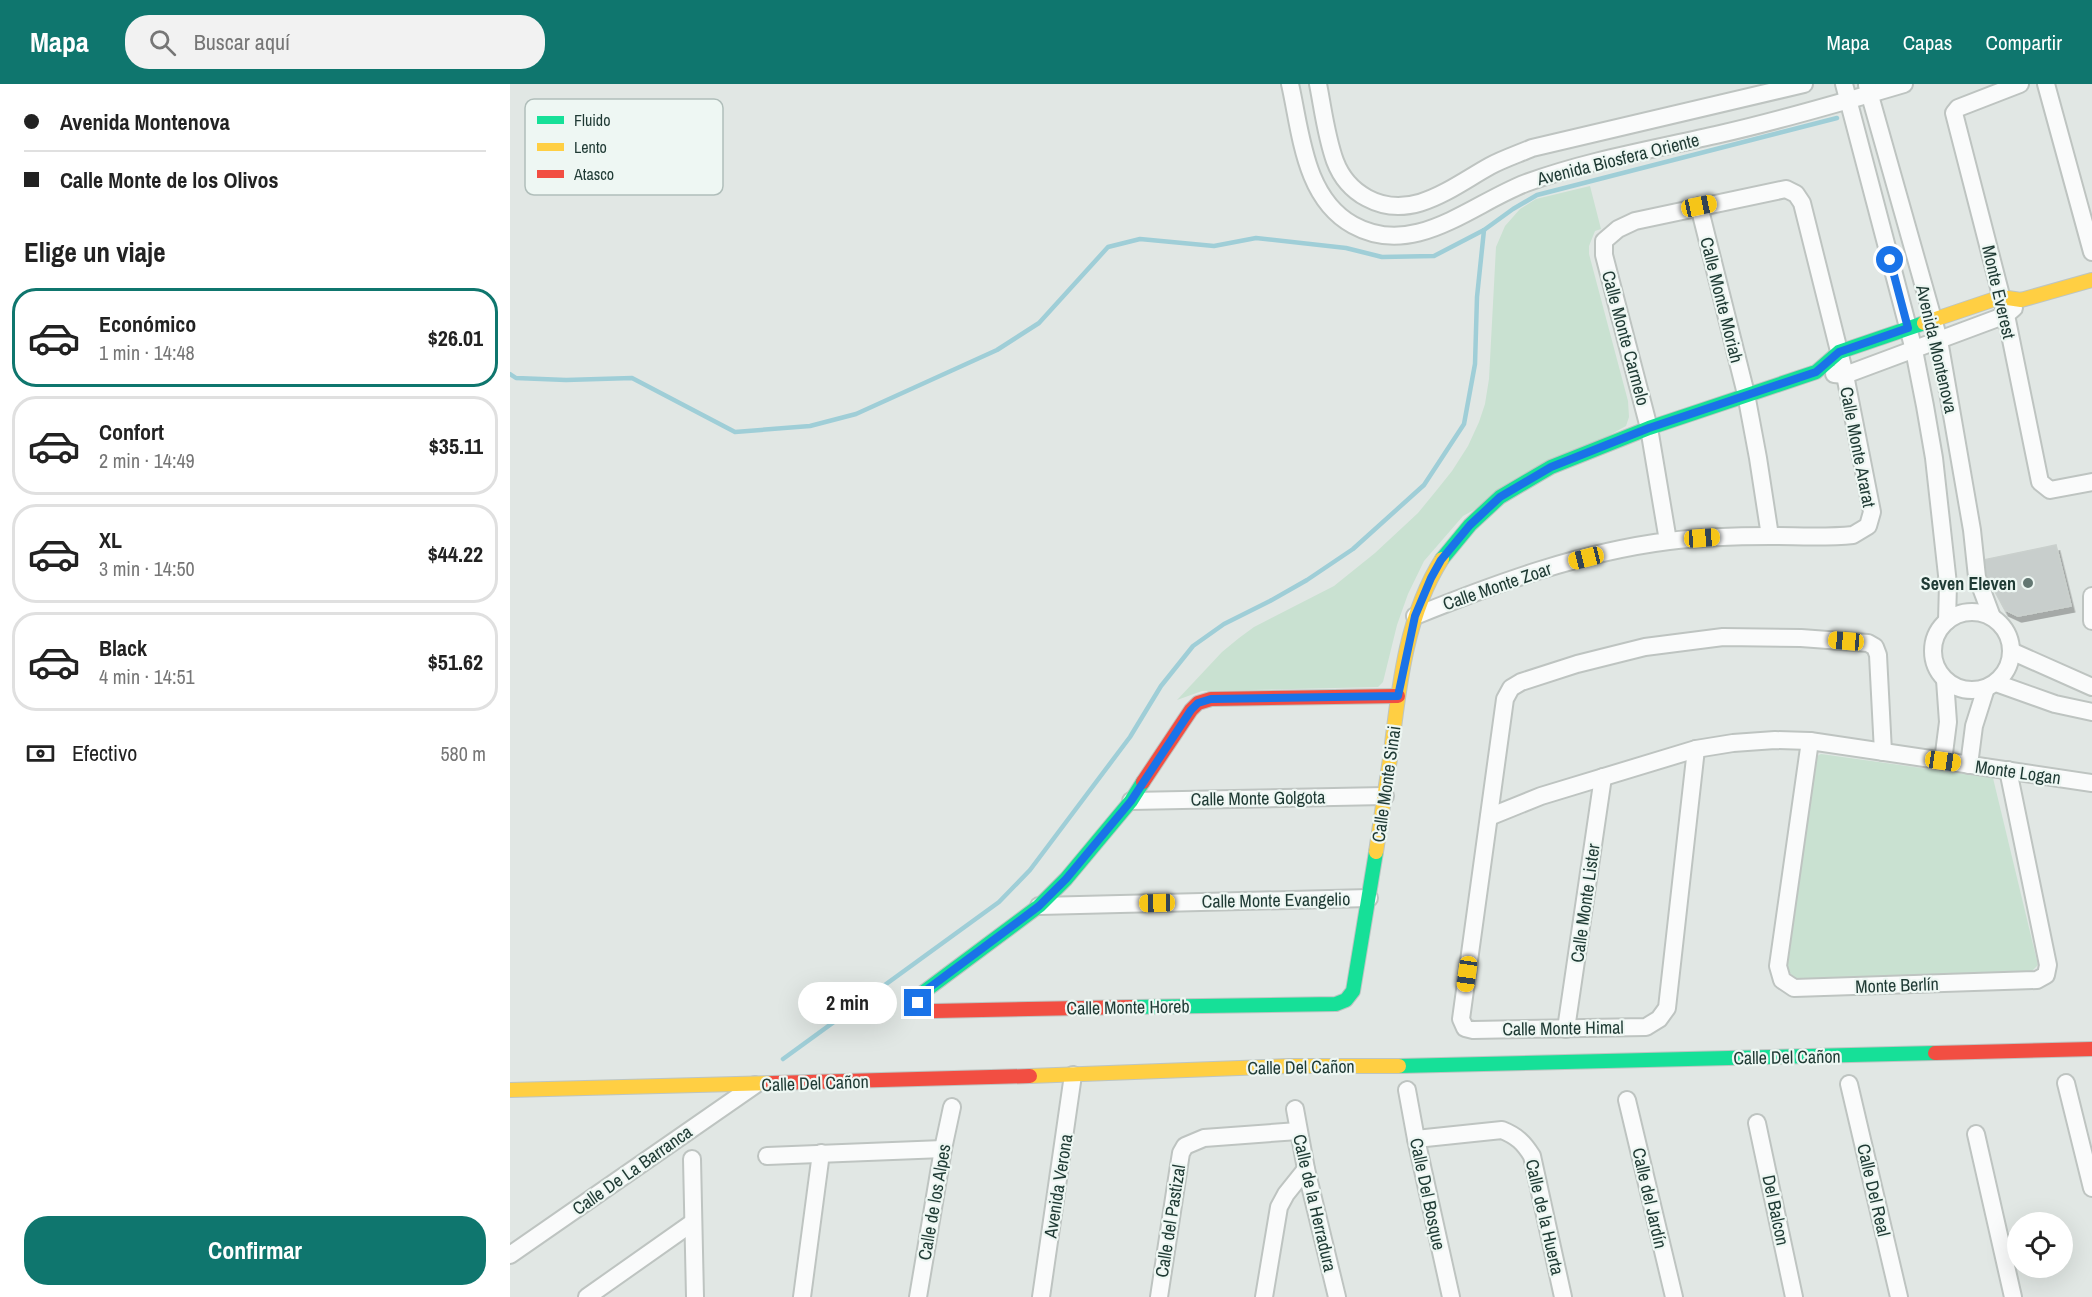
<!DOCTYPE html>
<html lang="es">
<meta charset="utf-8">
<style>
body{margin:0;font-family:"Archivo Narrow",sans-serif;background:#f2f2f2;color:#222;height:100vh;display:flex;flex-direction:column;font-size:22px;white-space:nowrap}
*{box-sizing:border-box;margin:0}
p{font-size:20px;color:#767676}
.icon{flex:none;width:33px;height:33px;fill:none;stroke:currentColor;stroke-width:2;stroke-linecap:round;stroke-linejoin:round}
.map{position:relative;flex:1;overflow:hidden}
.details{display:flex;flex-direction:column;background:#fff;width:510px}
.details>*{flex:none}
.banner{display:grid;align-content:center;height:132px;padding:0 24px;background:#fff}
.tools{position:absolute;left:1497px;top:1128px;display:grid;gap:12px}
.tools a{display:grid;place-items:center;width:66px;height:66px;border-radius:50%;background:#fff;box-shadow:0 6px 24px #0002;font-size:30px}
.end{position:absolute;width:27px;height:27px;margin:-14px;border:8px solid #1a73e8;background:#fff;box-shadow:0 0 0 3px #fff}
.from{border-radius:50%}
.bubble{position:absolute;height:42px;border-radius:21px;background:#fff;box-shadow:0 6px 24px #0002;font-size:20px;font-weight:700;line-height:42px;text-align:center}
.car{position:absolute;width:18px;height:36px;margin:-18px -9px;border-radius:8px;box-shadow:0 0 4px 2px #0007;background:linear-gradient(#f5c518 24%,#345 0 40%,#f5c518 0 76%,#345 0 86%,#f5c518 0)}
.banner b{display:flex;align-items:center;gap:21px;height:57px;font-size:22px}
.banner b+b{border-top:2px solid #e0e0e0}
.banner i{width:15px;height:15px;background:#222}
ul{padding:0;list-style:none}
li{display:flex;align-items:center;gap:18px;height:99px;margin:0 12px 9px;padding:0 12px;border:3px solid #e0e0e0;border-radius:24px}
li div{flex:1}
li b{display:block;font-size:22px}
li em{font-style:normal;font-weight:700}
li.active{border-color:#0f766e}
li>.icon{width:54px;height:54px;stroke-width:1.5}
h2{padding:0 24px;font-size:27px;line-height:72px}
.pay{display:flex;align-items:center;gap:15px;height:66px;padding:0 24px;font-size:22px}
.pay p{margin-inline-start:auto}
.action{display:flex;gap:12px;margin-top:auto;padding:12px 24px}
.action a{flex:1;height:69px;border-radius:24px;background:#0f766e;color:#fff;font-size:24px;font-weight:700;line-height:69px;text-align:center}
header{display:flex;align-items:center;gap:36px;box-sizing:border-box;height:84px;padding:0 30px;background:#0f766e;color:#fff}
header strong{font-size:28px}
nav{display:flex;gap:33px;margin-inline-start:auto;font-size:21px}
.search{width:420px;height:54px;background:#f2f2f2;display:flex;align-items:center;gap:15px;box-sizing:border-box;padding:0 21px;border-radius:24px;color:#767676;font-size:22px}
main{display:flex;flex:1;min-height:0}
.map>svg:first-child{display:block}
</style>
<header>
<strong>Mapa</strong>
<div class="search"><svg class="icon" aria-label="search" viewBox="0 0 24 24"><circle cx="10" cy="10" r="6"/><path d="M15 15l6 6"/></svg>Buscar aquí</div>
<nav><a>Mapa</a><a>Capas</a><a>Compartir</a></nav>
</header>
<main>
<section class="details">
<div class="banner">
<b><i class="from"></i>Avenida Montenova</b>
<b><i></i>Calle Monte de los Olivos</b>
</div>
<h2>Elige un viaje</h2>
<ul>
<li class="active"><svg class="icon" aria-label="car" viewBox="0 0 24 24"><path d="M5 17H2v-5l4-1 3-4h7l3 4 3 1v5h-3M9 17h6M6 11h13"/><circle cx="7" cy="17" r="2"/><circle cx="17" cy="17" r="2"/></svg><div><b>Económico</b><p>1 min · 14:48</p></div><em>$26.01</em></li>
<li><svg class="icon" aria-label="car" viewBox="0 0 24 24"><path d="M5 17H2v-5l4-1 3-4h7l3 4 3 1v5h-3M9 17h6M6 11h13"/><circle cx="7" cy="17" r="2"/><circle cx="17" cy="17" r="2"/></svg><div><b>Confort</b><p>2 min · 14:49</p></div><em>$35.11</em></li>
<li><svg class="icon" aria-label="car" viewBox="0 0 24 24"><path d="M5 17H2v-5l4-1 3-4h7l3 4 3 1v5h-3M9 17h6M6 11h13"/><circle cx="7" cy="17" r="2"/><circle cx="17" cy="17" r="2"/></svg><div><b>XL</b><p>3 min · 14:50</p></div><em>$44.22</em></li>
<li><svg class="icon" aria-label="car" viewBox="0 0 24 24"><path d="M5 17H2v-5l4-1 3-4h7l3 4 3 1v5h-3M9 17h6M6 11h13"/><circle cx="7" cy="17" r="2"/><circle cx="17" cy="17" r="2"/></svg><div><b>Black</b><p>4 min · 14:51</p></div><em>$51.62</em></li>
</ul>
<div class="pay"><svg class="icon" aria-label="cash" viewBox="0 0 24 24"><path d="M3 7h18v10H3z"/><circle cx="12" cy="12" r="2"/></svg>Efectivo<p>580 m</p></div>
<div class="action"><a>Confirmar</a></div>
</section>
<div class="map">
<svg width="1582" height="1213" viewBox="0 0 1582 1213">
<defs>
<filter id="shadow"><feDropShadow dx="3.5" dy="6" stdDeviation="0" flood-color="#0004"/></filter>
</defs>
<rect width="100%" height="100%" fill="#e1e7e4"/>
<g fill="#c9e1d1">
<path d="M1080,102L1091,145L1085,147L1079,162V170L1118,317L1119,333L1116,342L953,432L914,477L898,510L887,541L873,598L868,603L692,607L667,616L712,568L729,554L744,543L824,502L865,469L908,429L926,407L942,387L958,362L969,338L975,320L979,295L986,163L995,142L1010,125L1026,115Z"/>
<path d="M1311,670L1483,694L1528,881L1519,890L1286,897L1277,885L1305,673Z"/>
</g>
<g fill="none" stroke-linecap="round" stroke-linejoin="round">
<g stroke="#9fced7" stroke-width="4.5">
<path d="M0,290L6,294L56,296L122,294L225,348L300,342L346,330L487,266L529,239L598,163L630,155L704,162L746,154L836,164L872,173L924,172L974,146L1003,125L1027,111L1327,34"/>
<path d="M273,975L489,818L520,786L620,653L651,602L683,562L714,540L760,517L797,496L843,465L914,401L954,340L965,280L967,213L974,146"/>
</g>
</g>
<path fill="#c8cecc" stroke="#cad0cd" stroke-width="1.5" filter="url(#shadow)" d="M1546,461L1561,522L1508,532L1495,526L1477,492L1473,476Z"/>
<g fill="none" stroke-linecap="round" stroke-linejoin="round">
<g stroke="#bec4c1" stroke-width="20">
<g id="street">
<path d="M780,0C791,48 794,114 843,141C904,175 961,120 1016,99C1079,76 1145,65 1210,50C1272,36 1333,18 1394,0"/>
<path d="M808,0C813,25 816,52 825,77C831,93 842,106 857,114C901,138 942,103 980,82C993,75 1008,70 1022,64L1294,0"/>
<path d="M1334,0L1404,266L1415,322L1424,374L1438,500L1437,537"/>
<path d="M1510,0L1448,24L1444,29L1496,231L1530,398L1540,406L1582,398"/>
<path d="M1536,0L1582,168"/>
<path d="M1357,1L1429,256L1462,446L1467,493L1482,533"/>
<path d="M1189,122L1236,310L1248,374L1260,452"/>
<path d="M1324,290L1335,291L1496,231L1504,224"/>
<path d="M1582,512V537"/>
<circle cx="1462" cy="567" r="39"/>
<path d="M905,532C987,499 1071,468 1159,457C1193,453 1227,452 1260,452C1287,452 1315,454 1343,451L1358,442L1362,428L1335,291L1292,119L1286,110L1276,105L1125,137L1108,145L1094,157V171L1139,344L1158,457"/>
<path d="M1501,567L1582,603"/>
<path d="M1486,599L1545,620L1582,628"/>
<path d="M1300,657L1268,882L1272,896L1284,904L1527,896L1536,891L1538,881L1498,686"/>
<path d="M1186,665L1157,924L1149,935L1136,943L963,946L955,944L951,935L995,615L1001,604L1011,598L1067,580L1135,563L1213,553L1291,554L1358,559L1365,563L1368,571L1373,668"/>
<path d="M1433,677L1438,638L1435,596"/>
<path d="M1459,681L1464,642L1476,604"/>
<path d="M621,717L875,712"/>
<path d="M979,733L1031,712L1186,665L1223,659L1265,656L1300,657L1582,699"/>
<path d="M529,822L859,814"/>
<path d="M1056,945L1093,693"/>
<path d="M1556,999L1582,1104"/>
<path d="M1339,1000L1389,1213"/>
<path d="M897,1006L906,1055L941,1213"/>
<path d="M1117,1016L1164,1213"/>
<path d="M785,1025L796,1085L827,1213"/>
<path d="M1247,1039L1284,1213"/>
<path d="M1466,1050L1503,1213"/>
<path d="M906,1055L992,1046C1007,1052 1014,1059 1022,1072L1053,1213"/>
<path d="M257,1072L433,1065"/>
<path d="M182,1075L185,1213"/>
<path d="M0,1171L245,1001"/>
<path d="M77,1213L182,1139"/>
<path d="M292,1213L311,1069"/>
<path d="M408,1213L433,1065L442,1023"/>
<path d="M531,1213L563,991"/>
<path d="M649,1213L668,1088L671,1069L675,1062L694,1054L788,1047"/>
<path d="M754,1213L769,1123L776,1110L796,1085"/>
</g>
</g>
<g stroke="#bdc5c2" stroke-width="16">
<g id="fast">
<path d="M932,475L960,441L990,413L1041,383L1139,344L1306,288L1329,268L1414,239"/>
<path d="M622,923L826,920L836,916L843,907L866,768"/>
<path d="M424,927H417L409,922L408,915L411,910L529,822L556,795L621,717L633,698"/>
<path d="M889,982L1425,969"/>
</g>
</g>
<g stroke="#bdc5c2" stroke-width="16">
<g id="slow">
<path d="M1414,239L1491,213L1511,216L1582,196"/>
<path d="M866,768C871,735 876,701 881,668C889,602 896,532 932,475"/>
<path d="M520,992L779,982H889"/>
<path d="M0,1006L262,999"/>
</g>
</g>
<g stroke="#bdc5c2" stroke-width="16">
<g id="jam">
<path d="M633,698L681,626L688,619L701,615L888,612"/>
<path d="M424,927L622,923"/>
<path d="M1425,969L1582,965"/>
<path d="M262,999L520,992"/>
</g>
</g>
<use href="#street" stroke="#fafbfb" stroke-width="16"/>
<use href="#fast" stroke="#16e098" stroke-width="14"/>
<use href="#slow" stroke="#ffcf43" stroke-width="14"/>
<use href="#jam" stroke="#f24e42" stroke-width="14"/>
</g>
<g fill="none" stroke-linecap="round" stroke-linejoin="round">
<path stroke="#1a73e8" stroke-width="8" d="M408,919L411,910L529,822L556,795L621,717L681,626L688,619L701,615L888,612L905,532L921,494L931,476L960,441L990,413L1041,383L1139,344L1306,288L1329,268L1398,244L1380,176"/>
</g>
<circle fill="#637772" stroke="#eef7f3" stroke-width="2" cx="1518" cy="499" r="6"/>
<g text-anchor="middle" dominant-baseline="central" stroke-width="4.5" stroke-linejoin="round" paint-order="stroke">
<g font-size="18" fill="#1f3a34" stroke="#eef7f3">
<text transform="translate(1108 75) rotate(-14)">Avenida Biosfera Oriente</text>
<text transform="translate(1489 208) rotate(77)">Monte Everest</text>
<text transform="translate(1212 216) rotate(76)">Calle Monte Moriah</text>
<text transform="translate(1116 254) rotate(75)">Calle Monte Carmelo</text>
<text transform="translate(1427 265) rotate(77)">Avenida Montenova</text>
<text transform="translate(1348 363) rotate(79)">Calle Monte Ararat</text>
<text transform="translate(987 502) rotate(-19)">Calle Monte Zoar</text>
<text transform="translate(1508 688) rotate(8)">Monte Logan</text>
<text transform="translate(876 700) rotate(-82)">Calle Monte Sinai</text>
<text transform="translate(748 714) rotate(-1)">Calle Monte Golgota</text>
<text transform="translate(766 816) rotate(-1)">Calle Monte Evangelio</text>
<text transform="translate(1075 819) rotate(-82)">Calle Monte Lister</text>
<text transform="translate(1387 901) rotate(-2)">Monte Berlín</text>
<text transform="translate(618 923) rotate(-1)">Calle Monte Horeb</text>
<text transform="translate(1053 944) rotate(-1)">Calle Monte Himal</text>
<text transform="translate(1277 973) rotate(-1)">Calle Del Cañon</text>
<text transform="translate(791 983) rotate(-1)">Calle Del Cañon</text>
<text transform="translate(305 999) rotate(-2)">Calle Del Cañon</text>
<text transform="translate(122 1086) rotate(-35)">Calle De La Barranca</text>
<text transform="translate(548 1102) rotate(-81)">Avenida Verona</text>
<text transform="translate(1364 1106) rotate(77)">Calle Del Real</text>
<text transform="translate(918 1110) rotate(78)">Calle Del Bosque</text>
<text transform="translate(1140 1114) rotate(77)">Calle del Jardín</text>
<text transform="translate(424 1118) rotate(-80)">Calle de los Alpes</text>
<text transform="translate(805 1119) rotate(77)">Calle de la Herradura</text>
<text transform="translate(1266 1126) rotate(78)">Del Balcon</text>
<text transform="translate(1035 1133) rotate(77)">Calle de la Huerta</text>
<text transform="translate(660 1137) rotate(-81)">Calle del Pastizal</text>
</g>
<g font-size="18" font-weight="bold" fill="#1f3a34" stroke="#eef7f3" text-anchor="end">
<text x="1506" y="499">Seven Eleven</text>
</g>
</g>
<rect x="15" y="15" width="198" height="96" rx="9" fill="#eef7f3" stroke="#b0beba" stroke-width="1.5"/>
<rect x="27" y="32" width="27" height="8" fill="#16e098"/>
<rect x="27" y="59" width="27" height="8" fill="#ffcf43"/>
<rect x="27" y="86" width="27" height="8" fill="#f24e42"/>
<g font-size="16" fill="#1f3a34">
<text x="64" y="42">Fluido</text>
<text x="64" y="69">Lento</text>
<text x="64" y="96">Atasco</text>
</g>
</svg>
<div class="tools">
<a><svg class="icon" aria-label="locate" viewBox="0 0 24 24"><circle cx="12" cy="12" r="6"/><path d="M12 2v4M12 18v4M2 12h4M18 12h4"/></svg></a>
</div>
<i class="end from" style="left:1380px;top:176px"></i>
<i class="end" style="left:408px;top:919px"></i>
<div class="bubble" style="left:288px;top:898px;width:99px">2 min</div>
<i class="car" style="left:1189px;top:122px;rotate:78deg"></i>
<i class="car" style="left:1192px;top:454px;rotate:86deg"></i>
<i class="car" style="left:1076px;top:474px;rotate:256deg"></i>
<i class="car" style="left:1336px;top:557px;rotate:275deg"></i>
<i class="car" style="left:1433px;top:677px;rotate:98deg"></i>
<i class="car" style="left:647px;top:819px;rotate:269deg"></i>
<i class="car" style="left:957px;top:890px;rotate:188deg"></i>
</div>
</main>
